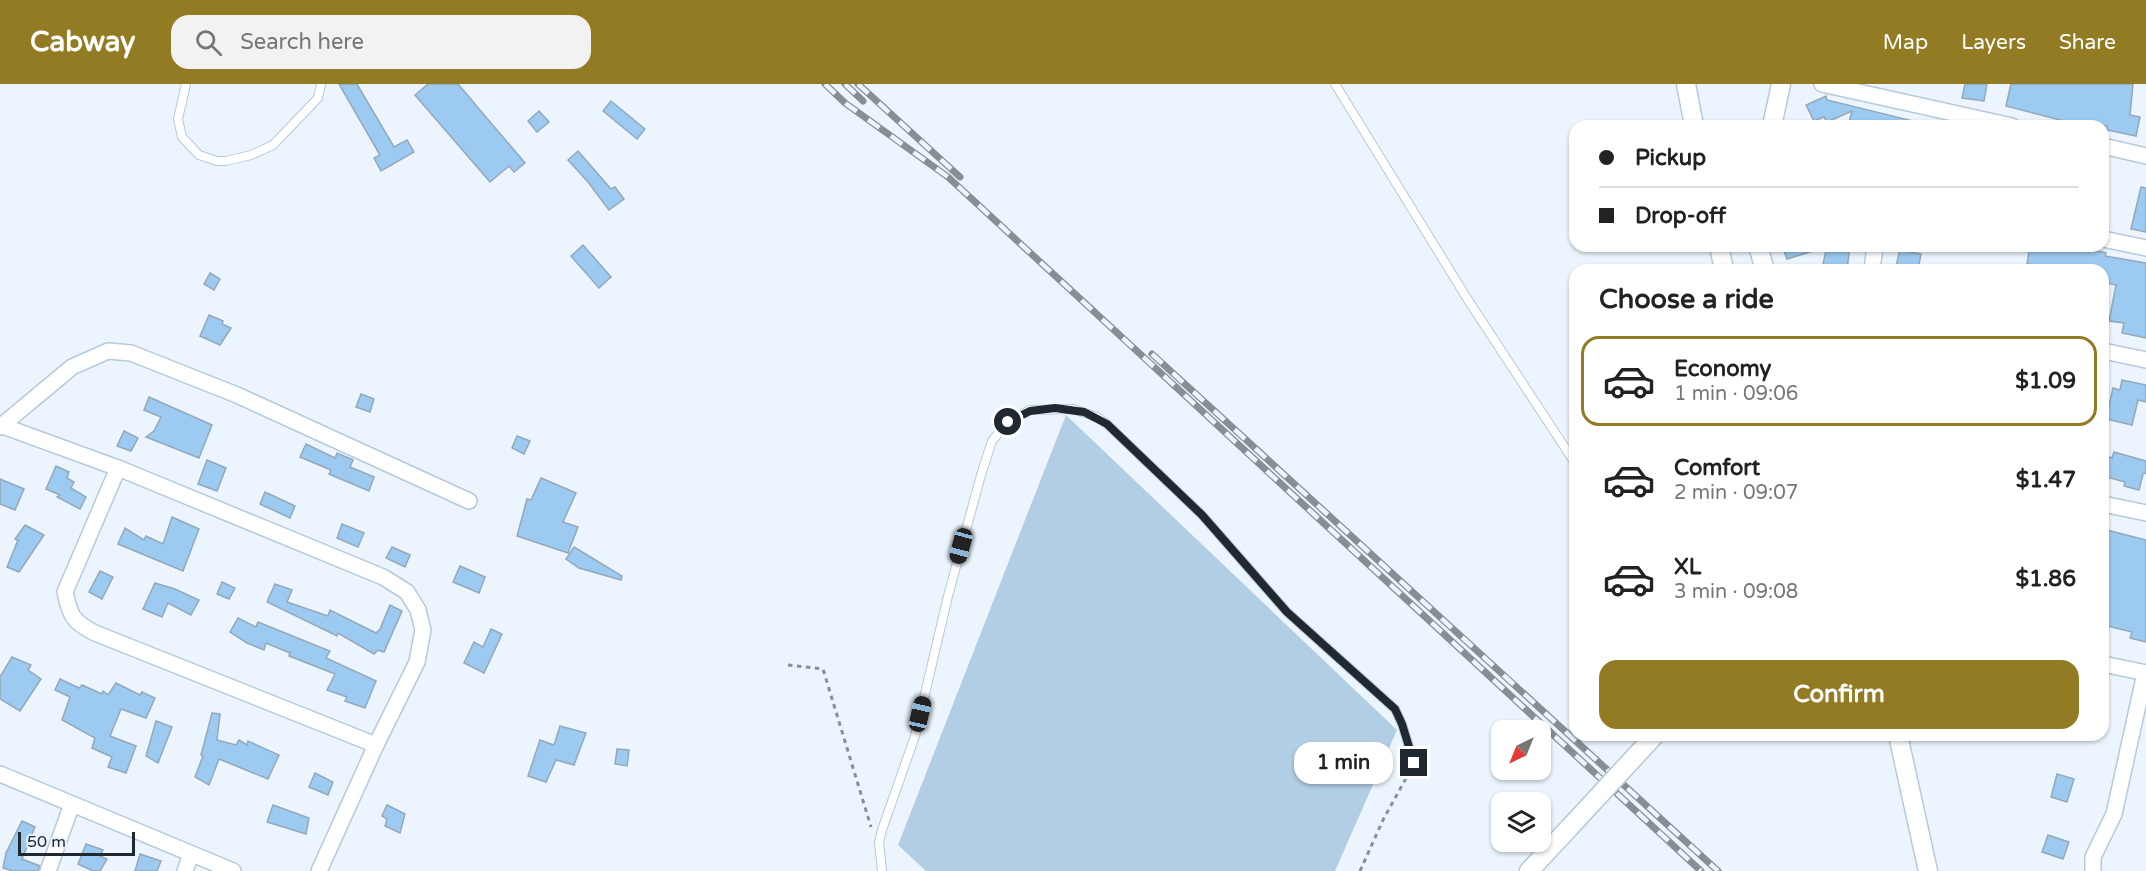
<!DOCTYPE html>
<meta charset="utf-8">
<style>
body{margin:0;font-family:"Varela Round",sans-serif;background:#f2f2f2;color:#222;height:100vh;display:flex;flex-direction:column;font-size:22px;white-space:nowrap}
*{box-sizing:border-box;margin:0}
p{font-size:20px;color:#767676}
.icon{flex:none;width:33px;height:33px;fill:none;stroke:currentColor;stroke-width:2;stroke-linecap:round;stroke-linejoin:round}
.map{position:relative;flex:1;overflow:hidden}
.drawer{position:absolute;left:1569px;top:180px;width:540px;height:477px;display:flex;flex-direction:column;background:#fff;border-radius:18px;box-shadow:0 2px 4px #0004}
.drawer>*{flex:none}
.guide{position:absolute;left:1569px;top:36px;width:540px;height:132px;border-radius:18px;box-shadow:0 2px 4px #0004;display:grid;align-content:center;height:132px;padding:0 30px;background:#fff}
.needle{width:39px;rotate:223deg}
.buttons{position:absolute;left:1491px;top:636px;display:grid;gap:12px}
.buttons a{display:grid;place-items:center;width:60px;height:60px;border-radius:12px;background:#fff;box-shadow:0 2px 4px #0004;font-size:30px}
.scale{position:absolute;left:18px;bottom:15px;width:117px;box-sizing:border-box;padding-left:6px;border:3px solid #212930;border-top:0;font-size:16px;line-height:21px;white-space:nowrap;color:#212930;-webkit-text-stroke:4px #ecf5fd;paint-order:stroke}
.end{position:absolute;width:27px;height:27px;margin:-14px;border:8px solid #212930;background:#fff;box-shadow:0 0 0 3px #fff}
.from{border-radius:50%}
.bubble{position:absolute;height:42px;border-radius:18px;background:#fff;box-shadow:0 2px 4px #0004;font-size:20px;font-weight:700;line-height:42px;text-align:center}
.car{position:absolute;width:18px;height:36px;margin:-18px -9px;border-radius:8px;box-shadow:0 0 4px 2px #0007;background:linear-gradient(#222 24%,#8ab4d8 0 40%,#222 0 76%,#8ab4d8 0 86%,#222 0)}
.guide b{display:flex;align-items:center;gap:21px;height:57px;font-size:22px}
.guide b+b{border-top:2px solid #e0e0e0}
.guide i{width:15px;height:15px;background:#222}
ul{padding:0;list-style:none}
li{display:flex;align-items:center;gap:18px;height:90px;margin:0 12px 9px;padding:0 18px;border:3px solid transparent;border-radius:18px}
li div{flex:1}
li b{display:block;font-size:22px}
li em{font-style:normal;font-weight:700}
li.on{border-color:#927b22}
li>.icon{width:54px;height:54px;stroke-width:1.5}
h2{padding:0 30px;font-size:27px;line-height:72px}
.cta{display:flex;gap:12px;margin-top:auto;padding:12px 30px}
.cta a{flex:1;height:69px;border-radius:18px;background:#927b22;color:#fff;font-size:24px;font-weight:700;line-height:69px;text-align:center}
header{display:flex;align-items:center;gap:36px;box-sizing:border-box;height:84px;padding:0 30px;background:#927b22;color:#fff}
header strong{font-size:28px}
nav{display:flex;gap:33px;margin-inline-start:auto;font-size:21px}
.search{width:420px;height:54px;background:#f2f2f2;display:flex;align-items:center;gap:15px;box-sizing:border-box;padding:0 21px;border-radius:18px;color:#767676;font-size:22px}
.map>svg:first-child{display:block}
</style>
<header>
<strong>Cabway</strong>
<div class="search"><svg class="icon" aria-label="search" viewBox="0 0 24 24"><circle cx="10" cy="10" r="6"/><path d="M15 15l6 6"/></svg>Search here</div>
<nav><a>Map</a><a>Layers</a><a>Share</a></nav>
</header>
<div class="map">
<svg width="2146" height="787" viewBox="0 0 2146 787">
<rect width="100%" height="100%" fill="#ecf5fd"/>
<path fill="#b2cee5" d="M1066,331L1397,646L1335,787H926L898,761Z"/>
<g fill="#9ccaf1" stroke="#93a9bb" stroke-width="1.5">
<path d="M339,0H357L394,63L407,56L414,68L381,87L374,74L380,71Z"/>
<path d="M428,0H458L525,79L514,88L509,82L490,98L415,11Z"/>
<path d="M1965,0H1987L1984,17L1962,14Z"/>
<path d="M2011,0H2133L2130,31L2140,33L2136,52L2107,46V42H2083L2006,22Z"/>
<path d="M1826,12L1827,16L1913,37V42H1848L1852,27L1827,38L1824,33L1814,37L1806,21Z"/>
<path d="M611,17L645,45L637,55L603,27Z"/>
<path d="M539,27L549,38L537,48L528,37Z"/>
<path d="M578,67L611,105L615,103L624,115L609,126L588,98L568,76Z"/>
<path d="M2141,103L2146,104V148L2131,145Z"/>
<path d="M583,161L611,193L599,204L571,172Z"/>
<path d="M1782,162H1820V165L1787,175Z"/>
<path d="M1827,162H1850L1847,186L1823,180Z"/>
<path d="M2030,162H2078L2106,169L2105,172L2146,179V254L2122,249L2124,239L2109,237L2116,201L2107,199L2108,195L2103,194V186H2058L2027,180Z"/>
<path d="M1900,166L1921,170L1918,186H1895Z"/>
<path d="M210,189L220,195L214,206L204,200Z"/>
<path d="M209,231L223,237L222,240L231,244L220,261L200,252Z"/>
<path d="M2122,296L2146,301V318L2138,316L2132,341L2106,335L2113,304L2120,306Z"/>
<path d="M361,310L374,315L370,328L356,323Z"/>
<path d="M149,313L212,341L199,374L146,353L154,347L161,333L144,326Z"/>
<path d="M124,347L138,354L131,367L117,362Z"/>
<path d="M517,352L530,357L524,370L512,364Z"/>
<path d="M306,360L335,374L337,369L353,376L350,383L374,393L369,407L329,390L331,386L300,373Z"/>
<path d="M2114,368L2146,377V389L2143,390L2139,406L2124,402L2125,398L2103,392V371L2112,374Z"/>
<path d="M207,376L226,384L217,407L198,400Z"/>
<path d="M56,382L69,388L67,394L74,398L71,404L86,413L80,425L57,413L60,411L46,405Z"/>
<path d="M541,394L576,409L563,438L578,443L568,469L517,452L527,415L531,416Z"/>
<path d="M0,395L24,405L15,426L0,420Z"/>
<path d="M265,408L295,422L290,434L260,420Z"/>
<path d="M172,433L199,445L183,487L118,460L125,444L144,456L146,452L163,460Z"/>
<path d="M342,440L364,449L358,463L337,454Z"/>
<path d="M25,441L44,451L19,488L7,483L18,456L15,455Z"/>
<path d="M2103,445L2146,456V558L2130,554L2132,548L2103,541Z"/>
<path d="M392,463L410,471L405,483L386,474Z"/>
<path d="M574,463L622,492L621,496L579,484L566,475Z"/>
<path d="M460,482L485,493L479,509L453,498Z"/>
<path d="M100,487L113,493L102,515L89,508Z"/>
<path d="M222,498L235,504L229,515L217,510Z"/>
<path d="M155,499L175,505L199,516L191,531L168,519L162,533L143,525Z"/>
<path d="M275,500L292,506L287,518L328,532L330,526L376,549L380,545L390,521L402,527L384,568L378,566L374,570L338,549L337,552L267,518Z"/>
<path d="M238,534L256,543L258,538L330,567L326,574L376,597L365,624L345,617L347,613L327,606L335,590L289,572L290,569L266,559L264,566L247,559L230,548Z"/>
<path d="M491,545L502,550L484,589L464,579L474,558L483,563Z"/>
<path d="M12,573L31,581L28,586L41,595L20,627L0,615V593Z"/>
<path d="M60,595L79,604L82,601L102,610L103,607L108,611L116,599L140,611L142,608L155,614L146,634L121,625L110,652L136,662L126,689L108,683L112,673L92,664L95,654L62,636L70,613L55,606Z"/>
<path d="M212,629L220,630L217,656L236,661L239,656L247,661L248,657L279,671L268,695L219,675L209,701L195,693L203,672L201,671Z"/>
<path d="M156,637L172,643L158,679L146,672Z"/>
<path d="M560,642L586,649L574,681L556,676L546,698L528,692L540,656L554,661Z"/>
<path d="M617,665L629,666L627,682L615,680Z"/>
<path d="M315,689L333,698L328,711L309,703Z"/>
<path d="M2057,690L2074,695L2067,718L2051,713Z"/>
<path d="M273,721L309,734L306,750L267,738Z"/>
<path d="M387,721L405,730L400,749L385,742L387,735L382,732Z"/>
<path d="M22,737L35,743L22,775L40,782L38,787H13L3,784L6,769Z"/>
<path d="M2048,751L2069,758L2063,775L2042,768Z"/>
<path d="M86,760L103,766L100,772L107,775L100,787H93L78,780Z"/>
<path d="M140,770L161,777L157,787H135Z"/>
</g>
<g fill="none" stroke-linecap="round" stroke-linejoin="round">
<g stroke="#b4cadd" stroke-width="10">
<g id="service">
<path d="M186,0L178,35L182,53L199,71L217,77H226L251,71L273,61L318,14L321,0"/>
<path d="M1335,0L1468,216L1575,379"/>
<path d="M882,787L879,758L882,746L915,652L948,512L981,391L992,357L1008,338L1030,326L1073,325L1097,333L1107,340L1202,431L1287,528L1395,625L1402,640L1414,679"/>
</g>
</g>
<g stroke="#b4cadd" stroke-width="18">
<g id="minor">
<path d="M1822,0L2012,42"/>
<path d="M2103,62L2146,72"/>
<path d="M2103,155L2146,164"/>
<path d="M1872,186L1875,162"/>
<path d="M2103,267L2146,276"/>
<path d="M0,341L118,384L383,493L407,508L418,526L423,546L417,578L376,661L319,787"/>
<path d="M0,343L72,283L108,267L131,269L237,311L469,417"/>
<path d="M118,384L65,508C70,532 73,538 95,549L376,661"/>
<path d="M2103,420L2146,429"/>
<path d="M2103,580L2146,589"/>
<path d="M0,690L233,787"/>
<path d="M48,787L72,720"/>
<path d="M185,787L191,770"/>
<path d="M2093,787V773L2114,730L2145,589"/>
</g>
</g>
<g stroke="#b4cadd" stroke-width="21">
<g id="tertiary">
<path d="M1686,0L1694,42"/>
<path d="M1772,42L1781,0"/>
<path d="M1719,162L1724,186"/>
<path d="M1758,162L1765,186"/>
<path d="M1898,651L1928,787"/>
<path d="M1529,787L1570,743"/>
</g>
</g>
<g stroke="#879097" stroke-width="3" stroke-dasharray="4.5 4.5" stroke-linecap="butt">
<path d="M788,581L823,585L871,743"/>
<path d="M1360,787L1383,736L1410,687"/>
</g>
<use href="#service" stroke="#fff" stroke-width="8"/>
<use href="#minor" stroke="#fff" stroke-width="15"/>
<use href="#tertiary" stroke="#fff" stroke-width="18"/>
<g stroke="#868f96" stroke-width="7">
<g id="rail">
<path d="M825,0L845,19L948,93L1701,787"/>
<path d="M845,0L863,17"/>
<path d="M858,0L960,93"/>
<path d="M1152,270L1718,787"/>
</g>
</g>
<use href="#rail" stroke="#ecf5fd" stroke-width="4.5" stroke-dasharray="14" stroke-linecap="butt"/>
<g stroke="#b4cadd" stroke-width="21" stroke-linecap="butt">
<path id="tertiary-bridge" d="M1570,743L1655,651"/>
</g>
<use href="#tertiary-bridge" stroke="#fff" stroke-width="18"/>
</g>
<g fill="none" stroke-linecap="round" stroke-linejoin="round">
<path stroke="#212930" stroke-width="8" d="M1008,338L1030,327L1055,324L1084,328L1107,340L1202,431L1287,528L1395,625L1402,640L1414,679"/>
</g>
</svg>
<div class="buttons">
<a><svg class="needle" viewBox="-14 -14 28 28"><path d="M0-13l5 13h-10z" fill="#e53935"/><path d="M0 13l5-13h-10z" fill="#767676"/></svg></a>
<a><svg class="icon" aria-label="layers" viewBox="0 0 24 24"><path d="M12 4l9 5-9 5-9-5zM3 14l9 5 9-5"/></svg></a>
</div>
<div class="scale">50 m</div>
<i class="end from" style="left:1008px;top:338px"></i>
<i class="end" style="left:1414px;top:679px"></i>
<div class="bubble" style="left:1294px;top:658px;width:99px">1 min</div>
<i class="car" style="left:961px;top:462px;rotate:195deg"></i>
<i class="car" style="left:920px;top:630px;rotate:13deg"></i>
<div class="guide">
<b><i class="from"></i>Pickup</b>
<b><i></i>Drop-off</b>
</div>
<section class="drawer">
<h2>Choose a ride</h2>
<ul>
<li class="on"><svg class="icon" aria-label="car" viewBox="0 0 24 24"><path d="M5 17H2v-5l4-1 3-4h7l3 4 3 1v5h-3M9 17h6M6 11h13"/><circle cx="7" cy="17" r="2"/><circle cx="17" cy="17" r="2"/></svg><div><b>Economy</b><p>1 min · 09:06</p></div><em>$1.09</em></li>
<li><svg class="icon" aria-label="car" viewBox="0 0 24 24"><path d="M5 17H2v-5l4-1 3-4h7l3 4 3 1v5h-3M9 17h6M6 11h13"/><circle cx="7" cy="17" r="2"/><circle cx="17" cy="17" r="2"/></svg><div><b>Comfort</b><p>2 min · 09:07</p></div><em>$1.47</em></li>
<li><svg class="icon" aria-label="car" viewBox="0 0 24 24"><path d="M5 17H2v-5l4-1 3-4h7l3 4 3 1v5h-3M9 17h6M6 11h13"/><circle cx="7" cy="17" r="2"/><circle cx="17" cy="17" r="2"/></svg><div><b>XL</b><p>3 min · 09:08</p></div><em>$1.86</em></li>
</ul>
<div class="cta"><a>Confirm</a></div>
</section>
</div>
